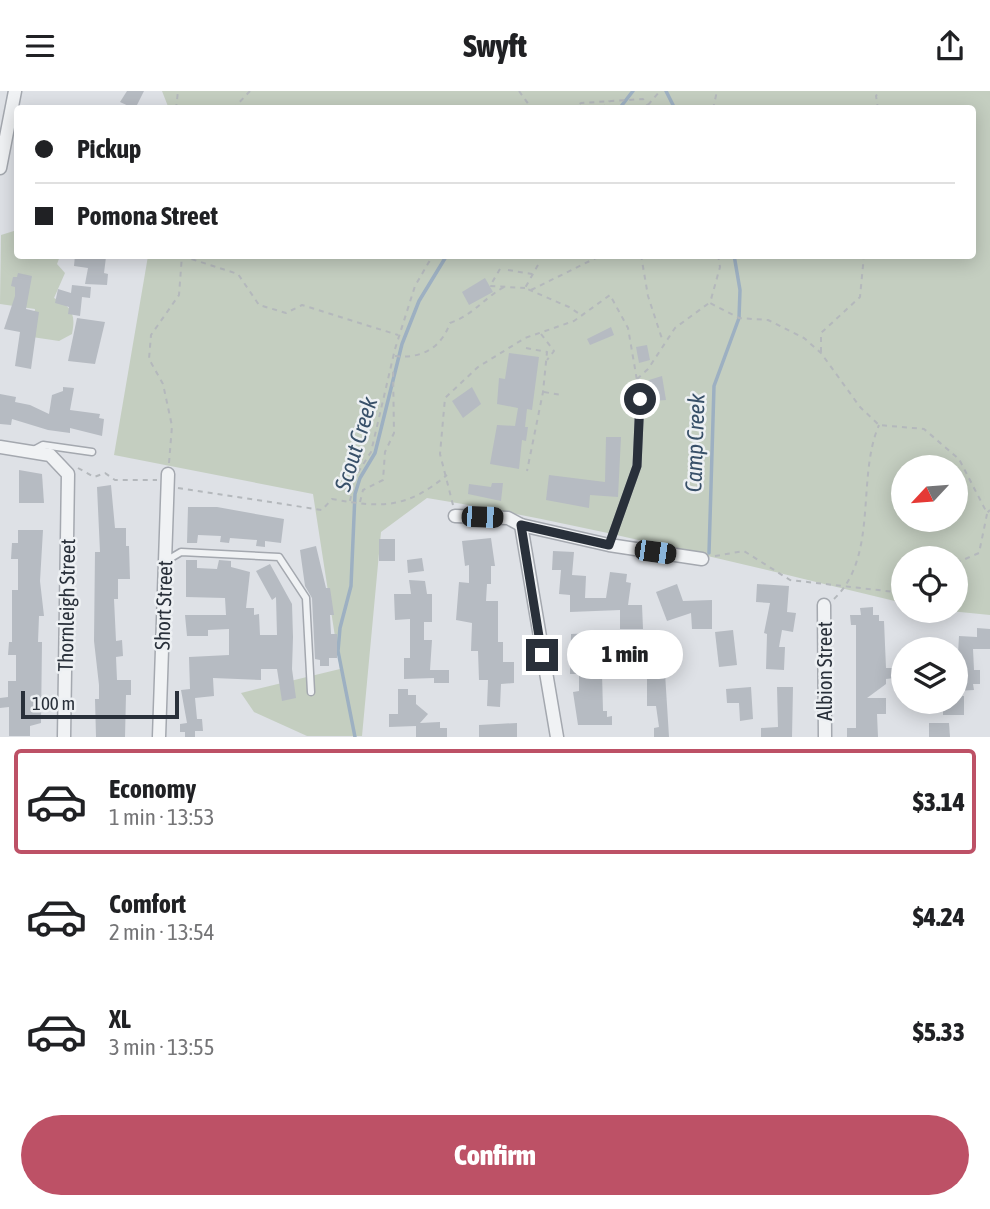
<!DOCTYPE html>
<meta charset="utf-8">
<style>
body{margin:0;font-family:"Asap Condensed",sans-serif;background:#f6f6f6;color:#202124;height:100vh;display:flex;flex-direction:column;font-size:26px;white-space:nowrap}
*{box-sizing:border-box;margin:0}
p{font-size:23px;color:#757577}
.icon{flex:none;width:38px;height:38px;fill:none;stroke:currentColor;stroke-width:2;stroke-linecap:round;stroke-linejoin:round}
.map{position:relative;height:646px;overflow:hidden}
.sheet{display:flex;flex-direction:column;background:#fff;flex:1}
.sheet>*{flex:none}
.top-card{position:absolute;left:14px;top:14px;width:962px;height:154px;border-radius:7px;box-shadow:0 4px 18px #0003;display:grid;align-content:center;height:154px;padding:0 21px;background:#fff}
.needle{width:46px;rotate:244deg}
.tools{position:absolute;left:891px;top:364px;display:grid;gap:14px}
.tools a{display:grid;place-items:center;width:77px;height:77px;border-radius:50%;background:#fff;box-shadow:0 4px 18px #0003;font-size:35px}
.scale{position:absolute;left:21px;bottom:18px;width:158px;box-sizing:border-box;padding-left:7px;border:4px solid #29303a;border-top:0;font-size:19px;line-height:24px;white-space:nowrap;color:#29303a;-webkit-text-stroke:5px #edf0f3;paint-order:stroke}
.end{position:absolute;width:32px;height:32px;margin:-16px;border:9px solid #29303a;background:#fff;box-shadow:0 0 0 4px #fff}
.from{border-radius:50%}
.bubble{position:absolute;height:49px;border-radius:24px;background:#fff;box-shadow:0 4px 18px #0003;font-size:23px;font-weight:800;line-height:49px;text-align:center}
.car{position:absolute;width:21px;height:42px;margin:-21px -10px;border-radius:9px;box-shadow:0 0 5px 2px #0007;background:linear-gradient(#222 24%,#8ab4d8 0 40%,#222 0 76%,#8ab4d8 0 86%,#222 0)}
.top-card b{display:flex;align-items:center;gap:24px;height:66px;font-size:26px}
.top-card b+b{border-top:2px solid #e0e0e0}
.top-card i{width:18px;height:18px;background:#202124}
ul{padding:12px 0 0;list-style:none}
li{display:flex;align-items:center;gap:21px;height:105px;margin:0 14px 10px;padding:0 7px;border:4px solid transparent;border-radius:7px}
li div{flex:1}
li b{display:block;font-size:26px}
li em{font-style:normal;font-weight:800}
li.active{border-color:#bd5166}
li>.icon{width:63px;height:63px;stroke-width:1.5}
.primary-button{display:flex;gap:14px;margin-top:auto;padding:14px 21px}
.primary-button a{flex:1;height:80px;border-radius:42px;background:#bd5166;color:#fff;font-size:28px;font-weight:800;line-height:80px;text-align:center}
header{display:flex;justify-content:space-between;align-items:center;height:91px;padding:0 21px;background:#fff;font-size:32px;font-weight:800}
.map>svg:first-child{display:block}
</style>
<header><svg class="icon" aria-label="menu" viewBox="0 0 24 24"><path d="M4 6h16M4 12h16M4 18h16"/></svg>Swyft<svg class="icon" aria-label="share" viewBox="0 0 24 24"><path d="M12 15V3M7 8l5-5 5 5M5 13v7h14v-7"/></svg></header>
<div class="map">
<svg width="990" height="646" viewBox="0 0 990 646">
<rect width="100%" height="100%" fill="#dee1e6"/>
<g fill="#c4cec0" fill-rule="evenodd">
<path d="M162,0H990V524L950,520H956V467H903V512C745,474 587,433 427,407L381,441L362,645H307L254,621L241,602L340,578L313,403L114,364L148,165L973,164V18H169ZM903,376H956V429H903Z"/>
<path d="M17,139L18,164L60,165L57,173L65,182L54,207C72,216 76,223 72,243L59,250L32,246L35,218L0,213L1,144Z"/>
</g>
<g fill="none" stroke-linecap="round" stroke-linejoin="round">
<g stroke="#9db0c2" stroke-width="3.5">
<path d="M666,0L675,18"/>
<path d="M619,18L633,0"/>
<path d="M709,462L714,295L739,227L740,199L734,164"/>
<path d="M355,646L338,560L340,537L351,495L355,403L360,387L375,362L402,253L419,210L447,164"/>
</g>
</g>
<g fill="#b6bbc2">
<path d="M127,0H144L135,18L120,11Z"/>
<path d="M75,164L106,166L104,182L108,183L107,194L85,193L88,177L74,175Z"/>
<path d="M18,182L32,185L26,218L39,221L31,278L15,275L20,241L4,238L15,205V196L11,195L13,186H17Z"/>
<path d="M485,187L493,201L469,214L462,201Z"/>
<path d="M72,194L91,196L90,207L82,206L80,225L68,223L69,216L55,212L58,198L71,202Z"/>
<path d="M77,227L105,231L95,273L68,270Z"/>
<path d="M611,236L614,244L590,254L587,248Z"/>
<path d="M647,254L650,269L639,272L636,256Z"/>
<path d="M509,262L539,266L532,319L527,318L525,336H528L526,350L522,349L519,378L490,373L497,334L515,335L518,317L497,313L499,287L505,288Z"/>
<path d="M662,285L666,309L653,310L649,289Z"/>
<path d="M63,296L74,297L70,319L100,323L99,327L104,328L102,345L70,337V342L48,339L12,328L11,334L0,333V303L16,306L15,311L30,314L49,323L52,304L63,300Z"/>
<path d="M472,296L481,313L463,327L452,310Z"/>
<path d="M606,346H621L618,406L590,404L589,417L546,409L549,384L605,391Z"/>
<path d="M19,379L42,383L44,412H19Z"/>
<path d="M492,392H503L501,410L468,403L469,393L491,396Z"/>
<path d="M111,394L115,437H126V455H129L130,488H118V508H114L116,550L122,549L123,565L116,566L117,589H131V604H126L125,646H96L95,608H99V594L94,550L95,461H100L97,396Z"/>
<path d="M188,416H217L284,428L281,452L265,450V456L256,455L257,449L230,447L229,452L220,451L221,445L198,444L197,452H187Z"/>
<path d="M18,439H43L40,490L44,525H39L38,551H42L41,632L30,635V645H9V616L0,617V607L8,606V590H16V564H8L9,551H12V499H18V468H11L12,452H18Z"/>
<path d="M491,447L495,475H491V493H487L486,510H498V551H503V571H514V592L501,593L500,616L487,615L488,589H479L478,560H471L472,532L456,529L459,491L469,492V474L465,475L462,450Z"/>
<rect x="379" y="448" width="16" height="22"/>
<path d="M316,455L326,497H330L334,524H330L331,543H337V567H329V575H320V569L315,568L312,507L305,495L300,459Z"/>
<path d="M553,460L574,461L572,484L586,485L585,507H606L610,481L627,483L626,491L631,492L628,514H642L643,538H620V519L570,521V504L559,503L561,479H552Z"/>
<path d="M422,467L424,480L408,482L407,469Z"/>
<path d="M186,469H197V477L217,478L219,469L231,470V476L250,481L246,517H254V524L259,523L260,544H277L276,506L272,509L256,480L270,473L292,513L293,546L292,578L296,607L282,610L277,578H261V589L213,587L214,605L195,607L197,628H202L203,640H195V646H185V641H180V633L187,632L181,599L190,598L189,566L229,564V538L208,539V545H187L185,524H226L225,507L186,506Z"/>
<path d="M409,489L425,490L427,503H432V531H424V549H432L430,579H449V592H434V587L404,588V567H410V528L395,529L394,503H411Z"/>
<path d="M677,493L683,510L712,509V538H692L691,522L667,530L656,501Z"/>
<path d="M757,493L789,495L787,521L796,522L793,541L782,539L779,556H785L784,579L766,578L767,543L764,542L770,512L756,511Z"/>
<path d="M873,516V524H879V530H884L886,577H903V586L886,588V593L867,607H886V623H877L878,646H847V637H856V534H851L850,524H861L860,517Z"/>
<path d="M977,537L990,538V558H973L974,579H980V593H973L974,599L956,600L959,545L977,546Z"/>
<path d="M733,539L737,574L719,576L715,541Z"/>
<path d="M593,542L594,566H611V580L602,582L603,620H607V626L612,625V634H578L573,601L579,600V583H570L571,543Z"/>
<path d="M627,566H664L669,646H654V637L659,636L656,615H647V587H639L635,578H627Z"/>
<path d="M751,596L753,628L740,630L739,612H727L726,598Z"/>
<path d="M777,596H793L792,646H761V637L778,636Z"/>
<path d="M398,598H408V604H416V613L428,623L420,632L440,631V637H447V646H416V635L389,636V623H398Z"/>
<path d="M956,605H964V624H943V611H956Z"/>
<path d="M517,632V646H479V634Z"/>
<path d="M929,632H949L950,646H929Z"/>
</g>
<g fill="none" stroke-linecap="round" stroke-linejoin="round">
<g stroke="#a4a8af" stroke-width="9">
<g id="lane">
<path d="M32,360L43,354L92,361"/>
<path d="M609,454L637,375L640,308"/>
<path d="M164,471L181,461L279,466L306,507L311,601"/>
</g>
</g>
<g stroke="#a4a8af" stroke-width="15">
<g id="street">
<path d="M0,77L15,0"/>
<path d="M0,356L50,364L68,383L64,646"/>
<path d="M455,425L508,427L521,434L609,454L702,468"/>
<path d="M521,434L557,646"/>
<path d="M824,514L825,646"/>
<path d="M159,646L168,383"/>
</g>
</g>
<g stroke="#b4b8bc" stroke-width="2" stroke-dasharray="5 5" stroke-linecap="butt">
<path d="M519,0L532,18"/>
<path d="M648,14L660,0"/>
<path d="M176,18L178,0"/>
<path d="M233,18L250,0"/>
<path d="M571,18L581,12L643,8L650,18"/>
<path d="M602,18L609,10"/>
<path d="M713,18L717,0"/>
<path d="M878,18L876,5L879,0"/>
<path d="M641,164L648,205L663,251"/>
<path d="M718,164L720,176L710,212L739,227L768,229L804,247L821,262L860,316L879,334L924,338L959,368L987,422L990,419"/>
<path d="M182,165L238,183L259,214L286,222L302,214L398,244"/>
<path d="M538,174L525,197L569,216L581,224"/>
<path d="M500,178L490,195L525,197"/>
<path d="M508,179L532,183"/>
<path d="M531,199L602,164"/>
<path d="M541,243L554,260L547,269"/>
<path d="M526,257L547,261L543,301L527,380"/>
<path d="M821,261V242L860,206L864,164"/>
<path d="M395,265C422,268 441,257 450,232C473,224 483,208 504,196"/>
<path d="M637,288L648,278L675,237L709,212"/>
<path d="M544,301L561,304"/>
<path d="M169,372L172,335L163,293L149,268L151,244L179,204L182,164"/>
<path d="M78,377L94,386L105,382L115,389H157"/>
<path d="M178,397L322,419L332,408C382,417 406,418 447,384"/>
<path d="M350,410L355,386L371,361L395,258L415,195L433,164"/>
<path d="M360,411L363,399L383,389L385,361L394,342L393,278"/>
<path d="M453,414L440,363L445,307L478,276L525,247L574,230L610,204L628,237L639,301"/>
<path d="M715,465L744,460L790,489L895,501L903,498"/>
<path d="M956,472L979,462L987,423"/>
<path d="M834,508C879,465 856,387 879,334"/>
</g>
<use href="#lane" stroke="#f0f2f4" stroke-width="6"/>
<use href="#street" stroke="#f0f2f4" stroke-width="12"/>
</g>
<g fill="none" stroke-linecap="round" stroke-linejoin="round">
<path stroke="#29303a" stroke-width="9" d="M542,564L521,434L609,454L637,375L640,308"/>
</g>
<g text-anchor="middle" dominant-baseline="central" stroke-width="5" stroke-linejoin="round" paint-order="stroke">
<g font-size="21" fill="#29303a" stroke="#edf0f3">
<text transform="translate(66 514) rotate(-89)">Thornleigh Street</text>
<text transform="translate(163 514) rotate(-88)">Short Street</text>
<text transform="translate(824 580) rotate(-90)">Albion Street</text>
</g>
<g font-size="23" font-style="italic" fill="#385069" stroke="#edf0f3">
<text transform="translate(695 352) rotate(-88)">Camp Creek</text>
<text transform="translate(356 353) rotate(-73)">Scout Creek</text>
</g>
</g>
</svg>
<div class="tools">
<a><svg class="needle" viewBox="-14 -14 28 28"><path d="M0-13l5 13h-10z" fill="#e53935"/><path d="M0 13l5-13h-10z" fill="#757577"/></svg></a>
<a><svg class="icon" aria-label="locate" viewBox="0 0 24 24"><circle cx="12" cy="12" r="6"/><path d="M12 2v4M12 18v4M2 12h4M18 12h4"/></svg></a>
<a><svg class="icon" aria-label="layers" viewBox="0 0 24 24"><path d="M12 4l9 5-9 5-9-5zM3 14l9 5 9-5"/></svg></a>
</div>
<div class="scale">100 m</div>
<i class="end from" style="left:640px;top:308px"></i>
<i class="end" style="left:542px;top:564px"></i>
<div class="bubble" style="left:567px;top:539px;width:116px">1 min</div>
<i class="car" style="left:482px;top:426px;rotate:92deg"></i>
<i class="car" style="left:655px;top:461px;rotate:98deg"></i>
<div class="top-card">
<b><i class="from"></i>Pickup</b>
<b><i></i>Pomona Street</b>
</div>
</div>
<section class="sheet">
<ul>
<li class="active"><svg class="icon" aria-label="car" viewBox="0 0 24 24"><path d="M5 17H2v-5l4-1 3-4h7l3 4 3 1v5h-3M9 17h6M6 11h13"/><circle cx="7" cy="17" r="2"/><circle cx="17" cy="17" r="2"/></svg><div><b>Economy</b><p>1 min · 13:53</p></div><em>$3.14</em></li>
<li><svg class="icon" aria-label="car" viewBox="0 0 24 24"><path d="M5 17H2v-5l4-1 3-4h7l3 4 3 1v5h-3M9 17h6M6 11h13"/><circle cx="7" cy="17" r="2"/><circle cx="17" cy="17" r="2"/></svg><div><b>Comfort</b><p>2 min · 13:54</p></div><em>$4.24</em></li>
<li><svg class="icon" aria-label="car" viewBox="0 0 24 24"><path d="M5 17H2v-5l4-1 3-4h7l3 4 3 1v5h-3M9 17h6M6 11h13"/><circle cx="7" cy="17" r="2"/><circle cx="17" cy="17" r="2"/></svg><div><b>XL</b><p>3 min · 13:55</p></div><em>$5.33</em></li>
</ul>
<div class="primary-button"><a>Confirm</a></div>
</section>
